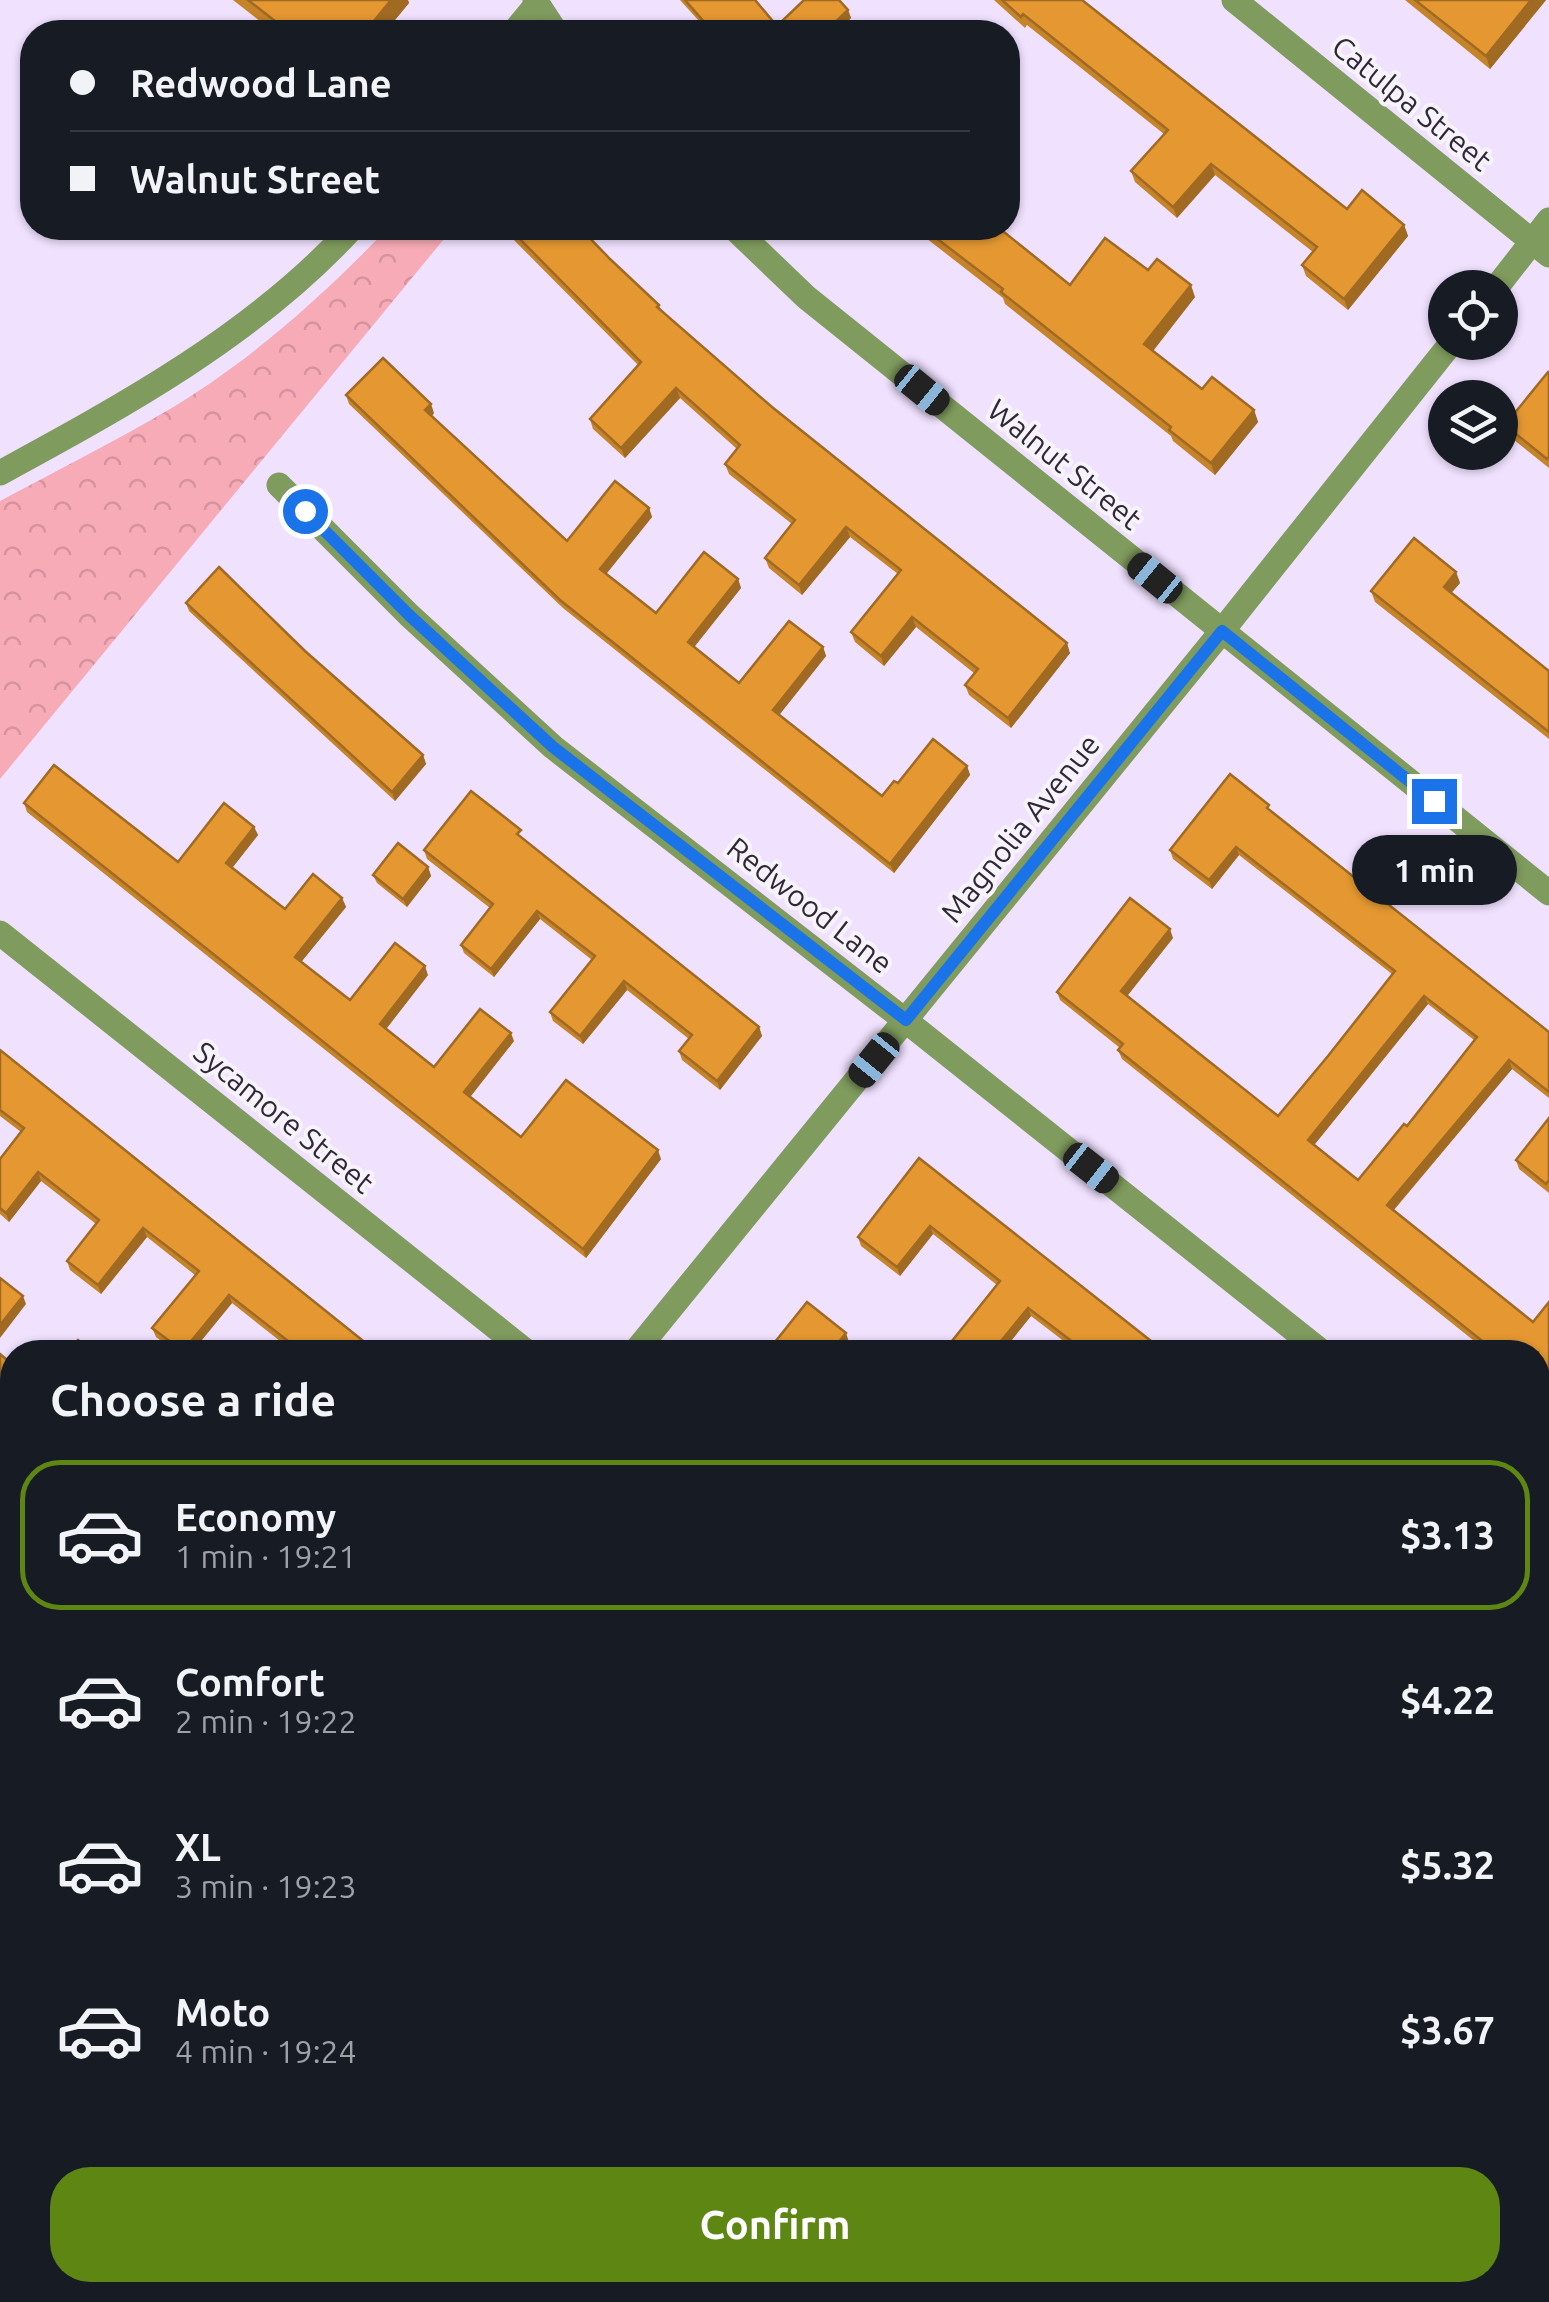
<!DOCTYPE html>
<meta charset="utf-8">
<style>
body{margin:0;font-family:Ubuntu,sans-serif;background:#242831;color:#f1f3f6;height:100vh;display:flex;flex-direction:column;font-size:38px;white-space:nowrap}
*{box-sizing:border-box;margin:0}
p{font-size:32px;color:#9ea1a6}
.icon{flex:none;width:55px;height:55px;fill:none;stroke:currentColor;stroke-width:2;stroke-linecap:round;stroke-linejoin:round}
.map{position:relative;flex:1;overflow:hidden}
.details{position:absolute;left:0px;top:1340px;width:1550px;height:962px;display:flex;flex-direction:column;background:#171b24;border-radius:40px 40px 0 0;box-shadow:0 2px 8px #0004}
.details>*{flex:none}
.top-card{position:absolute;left:20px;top:20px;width:1000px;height:220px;border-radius:40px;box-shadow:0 2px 8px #0004;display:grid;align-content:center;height:220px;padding:0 50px;background:#171b24}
.fabs{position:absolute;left:1428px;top:270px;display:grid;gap:20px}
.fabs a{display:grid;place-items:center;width:90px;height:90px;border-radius:50%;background:#171b24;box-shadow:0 2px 8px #0004;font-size:50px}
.end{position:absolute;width:45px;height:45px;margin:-22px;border:12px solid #1a73e8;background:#fff;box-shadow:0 0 0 5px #fff}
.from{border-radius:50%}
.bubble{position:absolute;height:70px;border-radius:35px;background:#171b24;box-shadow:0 2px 8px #0004;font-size:32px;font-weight:700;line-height:70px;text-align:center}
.car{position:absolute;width:30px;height:60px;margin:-30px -15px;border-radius:12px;box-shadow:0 0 8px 2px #0007;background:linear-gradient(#222 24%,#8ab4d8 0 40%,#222 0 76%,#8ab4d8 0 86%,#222 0)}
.top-card b{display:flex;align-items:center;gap:35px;height:95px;font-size:38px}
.top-card b+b{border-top:2px solid #363941}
.top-card i{width:25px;height:25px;background:#f1f3f6}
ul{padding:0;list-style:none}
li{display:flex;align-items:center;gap:30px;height:150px;margin:0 20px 15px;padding:0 30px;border:5px solid transparent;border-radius:40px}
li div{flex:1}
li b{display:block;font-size:38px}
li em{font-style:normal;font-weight:700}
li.on{border-color:#5d8712}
li>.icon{width:90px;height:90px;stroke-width:1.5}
h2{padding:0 50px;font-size:45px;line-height:120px}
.button{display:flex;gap:20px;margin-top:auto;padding:20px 50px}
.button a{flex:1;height:115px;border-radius:40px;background:#5d8712;color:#fff;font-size:40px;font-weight:700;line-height:115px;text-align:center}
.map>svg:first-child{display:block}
</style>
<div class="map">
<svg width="1549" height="2302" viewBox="0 0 1549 2302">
<defs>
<pattern id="park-crowns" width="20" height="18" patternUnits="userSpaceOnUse" patternTransform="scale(2.5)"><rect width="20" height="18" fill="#f7abb7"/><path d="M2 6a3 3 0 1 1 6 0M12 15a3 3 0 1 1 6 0" fill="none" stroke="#d4939e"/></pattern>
</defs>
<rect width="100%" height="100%" fill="#f0e1ff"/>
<path fill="url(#park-crowns)" d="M388,228H453L0,779V501C54,472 110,444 163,413C247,364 321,298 388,228Z"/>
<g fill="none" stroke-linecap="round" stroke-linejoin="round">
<g stroke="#7f9b5d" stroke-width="25">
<path d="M535,0L556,32"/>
<path d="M1234,0L1549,255"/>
<path d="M514,32L537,4"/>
<path d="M734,228L806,297L1549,893"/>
<path d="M1496,288L1549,220"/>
<path d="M0,473C125,405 255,334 352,228"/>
<path d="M279,485L409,615L553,747L906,1021L1322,1352"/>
<path d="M0,933L527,1352"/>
<path d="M635,1352L1222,631L1452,342"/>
<path d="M1538,1524L1549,1533"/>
<path d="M0,1579L12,1589"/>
<path d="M1538,1706L1549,1691"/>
<path d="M1538,2152L1549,2161"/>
<path d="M334,2290L349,2302"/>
<path d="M900,2290L915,2302"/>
<path d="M176,2302L186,2290"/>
</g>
</g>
<g fill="#c5832a" fill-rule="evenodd">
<path d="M233,0H408L409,3L385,32H274Z"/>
<path d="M680,0H755L777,26L848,10L851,18L837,32H709Z"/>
<path d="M994,0H1082L1347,209L1404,225L1408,236L1348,310L1306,276L1302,265L1313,252L1215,175L1177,218L1135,182L1131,171L1164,134L1027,25L1025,28Z"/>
<path d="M1405,0H1546L1490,69Z"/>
<path d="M502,228H580L610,259L659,305L661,310L772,407L1070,653L1011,728L969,695L965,685L974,673L916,627L884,666L855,642L851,632L898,574L850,537L802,595L769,568L765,558L792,524L729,474L725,464L737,449L680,398L625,458L593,429L590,419L638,365Z"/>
<path d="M916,228H999L1070,285L1148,270L1195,297L1153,351L1202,389L1254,410L1258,422L1215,475L1173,441L1171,436L1005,304L1003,298L917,231Z"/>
<path d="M1549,373V468L1509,436L1505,425Z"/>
<path d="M346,395L434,413L432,416L567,541L649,508L652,517L606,574L656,613L738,579L741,588L694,647L739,683L823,647L826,656L779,715L882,796L898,783L967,766L970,775L894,873L563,608L349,404Z"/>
<path d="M1456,572L1460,583L1451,593L1549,671V739L1375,602L1371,591Z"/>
<path d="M186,603L305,651L423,755L426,764L395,801L189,611Z"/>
<path d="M24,803L178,862L254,827L258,835L232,868L285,909L342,898L346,907L301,962L350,1000L428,975L386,1029L434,1067L514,1041L470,1097L521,1137L661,1159L586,1258L27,812Z"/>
<path d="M1272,812L1549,1032V1098L1512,1069L1394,1210L1533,1322L1549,1302V1402L1538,1392V1352H1488L1122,1059L1118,1050L1120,1048L1060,1000L1057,992L1173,938L1127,996L1278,1116L1328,1056L1392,974L1239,855L1212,889L1173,859L1170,850ZM1428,1004L1474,1040L1407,1126L1358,1180L1314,1145Z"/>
<path d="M524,839L759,1027L762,1036L720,1090L682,1060L679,1051L689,1039L627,990L583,1044L553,1021L550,1012L592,960L540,919L494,977L464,953L461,945L490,908L427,859L424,850Z"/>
<path d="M428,867L431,876L407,907L377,883L373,875Z"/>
<path d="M0,1050L377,1352L285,1345L232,1303L192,1352H176L156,1337L152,1328L195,1275L147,1237L101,1294L70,1270L67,1261L96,1224L41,1181L9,1222L0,1214V1159L21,1132L0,1116Z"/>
<path d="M1549,1118V1193L1519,1169L1516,1160Z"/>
<path d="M919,1158L1165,1352H1078L1031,1316L1002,1352H951L948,1346L997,1285L933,1234L900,1276L861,1246L858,1237Z"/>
<path d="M0,1354L12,1364V1432L0,1422Z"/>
<path d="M1549,1847V2024L1538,2015V1861Z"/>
<path d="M1547,2281L1549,2288V2297L1545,2302H1475L1478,2298L1472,2294L1471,2290H1538Z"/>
<path d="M528,2290H631L632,2293L625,2302H543Z"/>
<path d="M1091,2290H1182L1180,2292L1192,2302H1106Z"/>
</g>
<g fill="#a06a22">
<path d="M391,0H408L409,3L385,32H365Z"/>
<path d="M1531,0H1546L1490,69L1486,56Z"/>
<path d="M848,10L851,18L837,32H825Z"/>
<path d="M1211,164L1215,175L1177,218L1173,207Z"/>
<path d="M1404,225L1408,236L1348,310L1344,299Z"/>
<path d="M1191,285L1195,297L1149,356L1144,344Z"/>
<path d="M676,388L680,398L625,458L621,448Z"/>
<path d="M431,404L434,413L429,419L425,410Z"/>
<path d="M1254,410L1258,422L1215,475L1211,463Z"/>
<path d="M649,508L652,517L603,578L600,569Z"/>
<path d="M846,527L850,537L802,595L799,585Z"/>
<path d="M1456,572L1460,583L1447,598L1444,587Z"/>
<path d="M738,579L741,588L691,651L688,642Z"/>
<path d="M912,617L916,627L884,666L881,656Z"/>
<path d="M1067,643L1070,653L1011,728L1008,718Z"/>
<path d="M823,647L826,656L776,719L773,710Z"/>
<path d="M423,755L426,764L395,801L392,792Z"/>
<path d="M967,766L970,775L894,873L890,864Z"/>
<path d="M254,827L258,835L229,872L226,863Z"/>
<path d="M1236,847L1239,855L1212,889L1209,880Z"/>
<path d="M428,867L431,876L407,907L403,899Z"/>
<path d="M342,898L346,907L298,966L295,957Z"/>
<path d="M537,911L540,919L494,977L491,969Z"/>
<path d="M1170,929L1173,938L1124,1000L1121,991Z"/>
<path d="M425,966L428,975L383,1033L380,1024Z"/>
<path d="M624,981L627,990L583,1044L580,1036Z"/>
<path d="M1424,996L1428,1004L1311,1149L1308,1140Z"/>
<path d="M759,1027L762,1036L720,1090L717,1081Z"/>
<path d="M511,1033L514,1041L467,1101L464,1092Z"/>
<path d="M1509,1060L1512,1069L1390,1214L1387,1205Z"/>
<path d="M658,1150L661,1159L586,1258L583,1249Z"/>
<path d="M38,1172L41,1181L9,1222L6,1213Z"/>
<path d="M930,1226L933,1234L900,1276L897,1267Z"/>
<path d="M143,1228L147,1237L101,1294L98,1285Z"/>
<path d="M229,1295L232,1303L192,1352H183Z"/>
<path d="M23,1296L26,1304L0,1338V1325Z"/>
<path d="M1028,1308L1031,1316L1002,1352H992Z"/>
<path d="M846,1333L849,1342L841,1352H831Z"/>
<path d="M1547,2281L1549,2288V2297L1545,2302H1530Z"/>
<path d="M605,2290H631L632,2293L625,2302H595Z"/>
</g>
<g fill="#e59831" stroke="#a06a22" stroke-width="2.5" fill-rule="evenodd">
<path d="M248,0H391L365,32H289Z"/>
<path d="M685,0H755L777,26L804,0H839L848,10L825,32H713Z"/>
<path d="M1002,0H1082L1347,209L1362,190L1404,225L1344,299L1302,265L1317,247L1211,164L1173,207L1131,171L1168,130L1023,14L1021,17Z"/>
<path d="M1415,0H1531L1486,56Z"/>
<path d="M509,228H580L610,259L659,305L657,307L772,407L1067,643L1008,718L965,685L978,669L912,617L881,656L851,632L901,570L846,527L799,585L765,558L795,520L725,464L740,445L676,388L621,448L590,419L641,362Z"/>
<path d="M923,228H999L1070,285L1105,238L1148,270L1157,259L1191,285L1144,344L1202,389L1212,377L1254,410L1211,463L1169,430L1171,427L1001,292L1003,289Z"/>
<path d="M383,358L431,404L425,410L567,541L615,481L649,508L600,569L656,613L704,552L738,579L688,642L739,683L789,621L823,647L773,710L882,796L894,781L898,783L933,739L967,766L890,864L560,600L346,395Z"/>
<path d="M1548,372L1549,373V457L1547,459L1505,425Z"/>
<path d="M1414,538L1456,572L1444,587L1549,671V732L1371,591Z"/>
<path d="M219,567L305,651L423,755L392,792L186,603Z"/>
<path d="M54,765L178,862L224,803L254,827L226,863L285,909L313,874L342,898L295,957L350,1000L395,943L425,966L380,1024L434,1067L480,1009L511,1033L464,1092L521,1137L566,1080L658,1150L583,1249L24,803Z"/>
<path d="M1230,774L1269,805L1267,808L1549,1032V1092L1509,1060L1387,1205L1533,1322L1549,1302V1395L1538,1386V1352H1496L1118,1050L1123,1044L1057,992L1130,898L1170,929L1121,991L1196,1051L1278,1116L1328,1056L1395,971L1236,847L1209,880L1170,850ZM1424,996L1477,1037L1407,1126L1404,1124L1358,1180L1308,1140Z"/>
<path d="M471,791L521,830L517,834L759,1027L717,1081L679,1051L692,1035L624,981L580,1036L550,1012L595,956L537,911L491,969L461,945L493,904L424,850Z"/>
<path d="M398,843L428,867L403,899L373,875Z"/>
<path d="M0,1050L377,1352H279L288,1341L229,1295L183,1351L152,1328L199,1271L143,1228L98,1285L67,1261L99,1220L38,1172L6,1213L0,1208V1159L24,1128L0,1110Z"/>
<path d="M1549,1118V1180L1546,1184L1516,1160Z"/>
<path d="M919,1158L1165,1352H1086L1028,1308L992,1352H957L948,1346L1000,1281L930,1226L897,1267L858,1237Z"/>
<path d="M0,1278L23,1296L0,1325Z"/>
<path d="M807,1302L846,1333L831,1352H767Z"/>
<path d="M78,1340L94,1352H67Z"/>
<path d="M0,1354L12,1364V1426L0,1416Z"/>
<path d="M1549,1847V2016L1538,2007V1861Z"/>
<path d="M1538,2274L1547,2281L1530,2302H1475L1483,2293L1479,2290H1538Z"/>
<path d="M550,2290H605L595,2302H545L543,2300Z"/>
<path d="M1099,2290H1177L1192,2302H1114Z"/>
</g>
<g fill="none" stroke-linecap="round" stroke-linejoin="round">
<path stroke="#1a73e8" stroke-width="12" d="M305,511L409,615L553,747L906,1020L1222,631L1434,801"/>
</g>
<g text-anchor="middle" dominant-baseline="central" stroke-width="8" stroke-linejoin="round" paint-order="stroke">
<g font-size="30" fill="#2f2836" stroke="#f7f3fb">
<text transform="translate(1412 103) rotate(39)">Catulpa Street</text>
<text transform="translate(1065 464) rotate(39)">Walnut Street</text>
<text transform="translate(1020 828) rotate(-51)">Magnolia Avenue</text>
<text transform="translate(810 905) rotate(38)">Redwood Lane</text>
<text transform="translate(284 1117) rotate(39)">Sycamore Street</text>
</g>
</g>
</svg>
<div class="fabs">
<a><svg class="icon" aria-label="locate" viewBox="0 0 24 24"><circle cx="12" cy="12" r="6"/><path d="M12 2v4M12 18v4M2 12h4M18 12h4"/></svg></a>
<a><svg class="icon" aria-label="layers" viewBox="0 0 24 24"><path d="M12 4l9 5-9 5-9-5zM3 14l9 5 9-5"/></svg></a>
</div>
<i class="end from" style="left:305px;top:511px"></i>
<i class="end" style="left:1434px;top:801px"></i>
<div class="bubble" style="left:1352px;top:835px;width:165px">1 min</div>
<i class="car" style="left:922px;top:390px;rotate:129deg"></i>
<i class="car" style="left:1155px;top:578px;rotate:309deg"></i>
<i class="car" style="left:874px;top:1060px;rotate:219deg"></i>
<i class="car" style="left:1091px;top:1168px;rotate:128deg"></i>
<div class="top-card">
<b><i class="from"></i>Redwood Lane</b>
<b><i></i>Walnut Street</b>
</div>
<section class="details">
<h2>Choose a ride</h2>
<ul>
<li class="on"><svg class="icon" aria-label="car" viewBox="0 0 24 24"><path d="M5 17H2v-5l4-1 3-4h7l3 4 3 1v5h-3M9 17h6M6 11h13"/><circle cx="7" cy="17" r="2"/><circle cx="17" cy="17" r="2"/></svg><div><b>Economy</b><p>1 min · 19:21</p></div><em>$3.13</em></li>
<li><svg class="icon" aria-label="car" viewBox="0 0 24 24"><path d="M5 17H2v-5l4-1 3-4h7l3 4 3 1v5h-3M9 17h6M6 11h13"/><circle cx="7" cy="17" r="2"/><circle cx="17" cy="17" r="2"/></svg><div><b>Comfort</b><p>2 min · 19:22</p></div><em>$4.22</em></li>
<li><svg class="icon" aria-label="car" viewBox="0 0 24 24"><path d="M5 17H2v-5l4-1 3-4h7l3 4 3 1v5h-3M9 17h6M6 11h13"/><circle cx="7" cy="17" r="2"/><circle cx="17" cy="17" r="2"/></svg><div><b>XL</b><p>3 min · 19:23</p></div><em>$5.32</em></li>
<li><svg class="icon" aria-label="car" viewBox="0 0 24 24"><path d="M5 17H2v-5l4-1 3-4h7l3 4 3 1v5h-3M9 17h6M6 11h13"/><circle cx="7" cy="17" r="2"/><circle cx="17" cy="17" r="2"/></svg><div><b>Moto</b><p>4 min · 19:24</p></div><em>$3.67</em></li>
</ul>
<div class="button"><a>Confirm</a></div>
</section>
</div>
